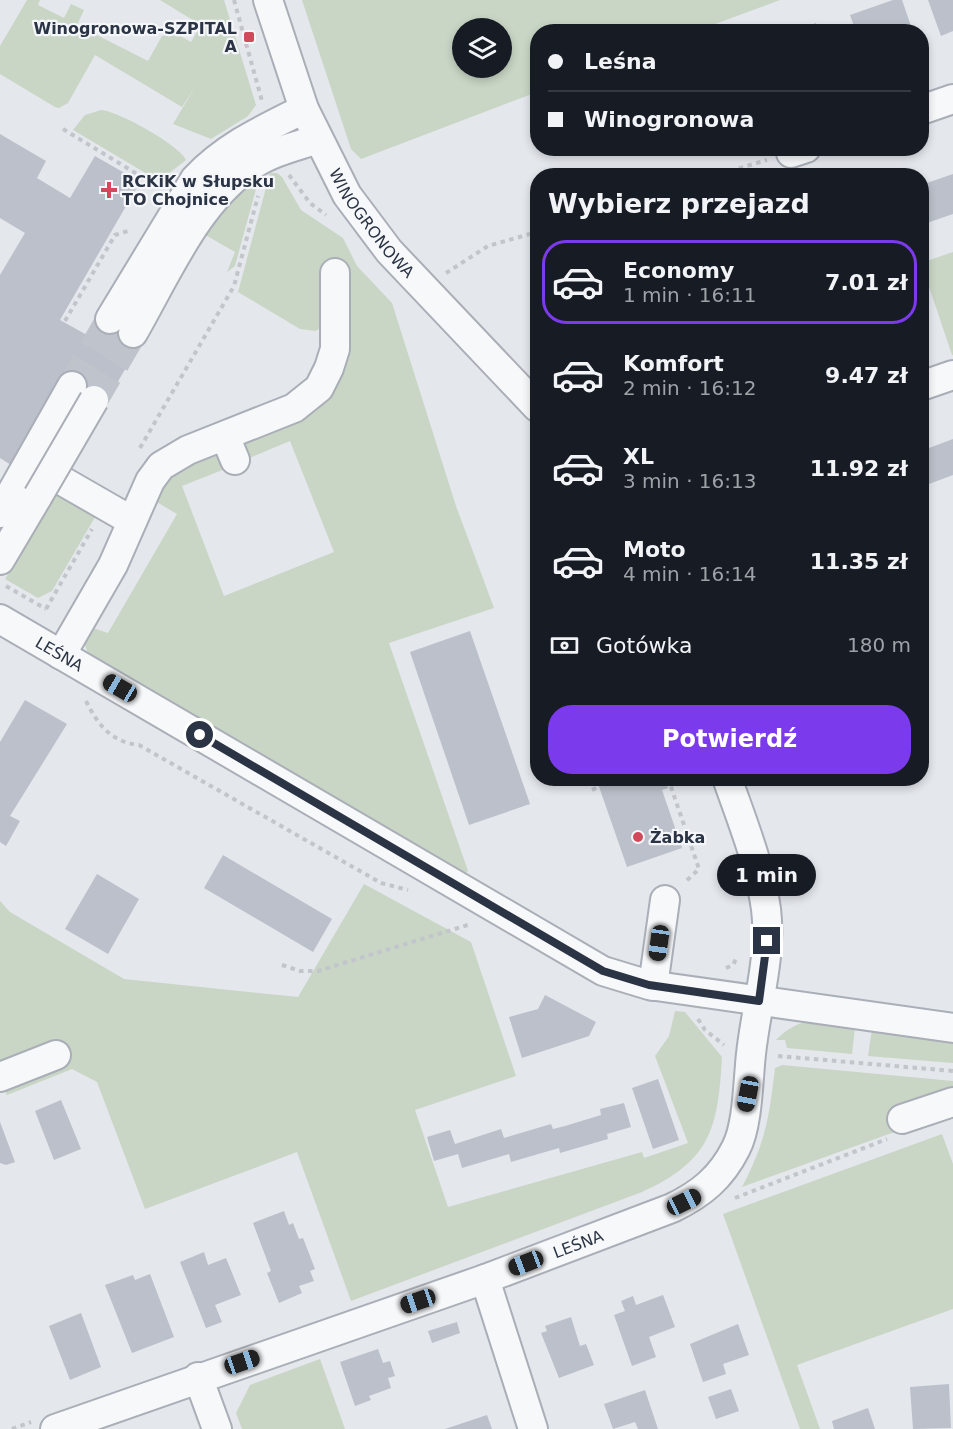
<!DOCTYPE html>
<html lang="pl">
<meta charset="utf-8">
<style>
body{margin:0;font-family:"DejaVu Sans",sans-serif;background:#20242c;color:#f1f3f6;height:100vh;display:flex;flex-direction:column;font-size:22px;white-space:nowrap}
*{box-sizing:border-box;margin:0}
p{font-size:20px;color:#9ea1a6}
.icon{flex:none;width:33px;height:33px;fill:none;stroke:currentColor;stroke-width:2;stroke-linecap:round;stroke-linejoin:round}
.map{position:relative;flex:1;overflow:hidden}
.details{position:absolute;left:530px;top:168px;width:399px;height:618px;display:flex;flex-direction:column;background:#171b24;border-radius:24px;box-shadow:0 3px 9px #0003}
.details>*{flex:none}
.guide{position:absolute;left:530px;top:24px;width:399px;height:132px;border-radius:24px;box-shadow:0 3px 9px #0003;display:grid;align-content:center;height:132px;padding:0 18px;background:#171b24}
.tools{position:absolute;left:452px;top:18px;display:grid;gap:12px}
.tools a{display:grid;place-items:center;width:60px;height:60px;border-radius:50%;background:#171b24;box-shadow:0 3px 9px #0003;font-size:30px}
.end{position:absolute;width:27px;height:27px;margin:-14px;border:8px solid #2b3445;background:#fff;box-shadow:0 0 0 3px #fff}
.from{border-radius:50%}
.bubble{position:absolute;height:42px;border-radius:21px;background:#171b24;box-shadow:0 3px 9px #0003;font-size:20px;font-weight:800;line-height:42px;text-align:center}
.car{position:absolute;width:18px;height:36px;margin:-18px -9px;border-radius:8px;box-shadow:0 0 4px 2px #0007;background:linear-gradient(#222 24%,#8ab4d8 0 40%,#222 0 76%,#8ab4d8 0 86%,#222 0)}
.guide b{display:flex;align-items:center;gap:21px;height:57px;font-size:22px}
.guide b+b{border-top:2px solid #363941}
.guide i{width:15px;height:15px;background:#f1f3f6}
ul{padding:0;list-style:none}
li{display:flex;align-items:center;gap:18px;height:84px;margin:0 12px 9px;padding:0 6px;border:3px solid transparent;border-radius:24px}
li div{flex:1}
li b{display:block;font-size:22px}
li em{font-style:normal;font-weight:800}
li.selected{border-color:#7c3aed}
li>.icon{width:54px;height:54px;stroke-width:1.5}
h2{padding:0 18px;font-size:27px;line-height:72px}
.pay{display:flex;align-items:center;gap:15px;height:66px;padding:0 18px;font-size:22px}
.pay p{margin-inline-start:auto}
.cta{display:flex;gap:12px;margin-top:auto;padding:12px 18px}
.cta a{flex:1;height:69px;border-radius:24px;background:#7c3aed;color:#fff;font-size:24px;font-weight:800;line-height:69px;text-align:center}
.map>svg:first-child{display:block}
</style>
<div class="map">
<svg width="953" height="1429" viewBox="0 0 953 1429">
<rect width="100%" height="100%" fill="#e4e7ec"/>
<g fill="#c9d6c5" fill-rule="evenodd">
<path d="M27,0H40L38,5L64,18L71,4L84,10L77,25L148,61L162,36L175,33L191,42L201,25L160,0H224L256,105L248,116L211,139L173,124L195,87L182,107L95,55L68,103L59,108L55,107L0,74V46Z"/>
<path d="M302,0H780L696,31L537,32V92L361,159L351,149ZM462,28H501V68H462Z"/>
<path d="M101,110C118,111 179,145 186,160L159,181L73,130L85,115Z"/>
<path d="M270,173H277L282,177L301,210L343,238L357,266L392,303L456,506L494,608L389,643L468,871L464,875L88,654L84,642L93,628L108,633L177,514L155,501L170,473L213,454L222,457L230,467L182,486L224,596L334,552L290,441L242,461L245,442L284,424L349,336L351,310L345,268L320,267L323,326L316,331L300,329L238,292Z"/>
<path d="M259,178L235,266L227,272L235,252L202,233L219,208Z"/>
<path d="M953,252V355H952L921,263Z"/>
<path d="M58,488L98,512L52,591L38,598L5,579Z"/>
<path d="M364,884L471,942L516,1076L415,1110L448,1207L642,1152L644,1158L688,1143L655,1056L669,1036L675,1011L685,1012L722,1057C718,1128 711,1161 642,1192L351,1301L297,1152L145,1209L97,1082L72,1069L7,1095L0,1079V901L10,912L124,979L298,997Z"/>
<path d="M814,1020L855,1027L852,1054L787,1048L785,1040H776C788,1028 797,1023 814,1020Z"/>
<path d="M872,1029L953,1040V1063L868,1056Z"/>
<path d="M782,1065L953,1081V1089L900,1130L742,1187C766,1141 769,1118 775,1068Z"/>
<path d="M942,1134L953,1164V1309L797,1365L820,1429H800L723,1214Z"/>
<path d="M320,1359L345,1429H242L236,1413L250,1385Z"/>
</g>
<g fill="#bbc0ca">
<path d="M893,0H902L913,32H856L850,15Z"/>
<path d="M928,0H953V31L941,36Z"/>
<path d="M816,23L819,32H794V31Z"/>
<path d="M0,134L46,161L37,178L70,198L95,156L140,182L60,320L87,335L98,314L142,340L105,404L11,465L0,458V275L25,233L0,218Z"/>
<path d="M953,174V214L921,225V185Z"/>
<path d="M953,439V475L921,487V451Z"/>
<path d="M537,588V606L531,590Z"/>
<path d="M470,631L530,804L469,825L410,652Z"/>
<path d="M25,700L67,724L10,816L20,821L6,846L0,842V742Z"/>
<path d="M596,778H664L668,788L662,790L682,848L627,867Z"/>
<path d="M223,855L332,919L313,952L204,888Z"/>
<path d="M97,874L139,899L108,954L65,929Z"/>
<path d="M545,995L596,1022L589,1036L522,1058L509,1017L538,1009Z"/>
<path d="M658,1079L679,1140L653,1149L632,1088Z"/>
<path d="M61,1100L81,1149L54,1160L35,1111Z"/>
<path d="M624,1103L631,1127L607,1134L608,1139L560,1153L559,1148L511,1162L509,1154L462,1168L458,1154L434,1161L427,1137L450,1130L455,1144L501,1129L504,1138L551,1124L553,1129L565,1126L601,1115L600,1109Z"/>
<path d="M0,1122L15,1162L6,1165L0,1163Z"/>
<path d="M284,1211L289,1225L293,1223L299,1239L303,1238L315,1269L310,1271L314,1281L299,1286L302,1293L279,1303L267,1273L271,1271L253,1223Z"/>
<path d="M204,1252L208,1265L226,1258L241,1295L215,1305L222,1322L206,1328L180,1262Z"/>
<path d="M150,1274L174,1337L132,1353L105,1285L133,1275L135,1280Z"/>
<path d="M663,1295L675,1327L649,1337L656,1357L632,1366L614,1315L625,1311L621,1301L633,1296L636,1305Z"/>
<path d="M81,1313L101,1367L70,1380L49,1326Z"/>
<path d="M571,1317L580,1346L586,1344L594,1365L559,1378L541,1333L547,1331L545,1326Z"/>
<path d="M457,1322L460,1333L432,1343L428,1331Z"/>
<path d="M738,1324L749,1355L723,1364L726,1374L703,1382L690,1344Z"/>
<path d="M378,1349L383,1363L390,1361L395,1376L388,1378L391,1388L369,1396L371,1400L355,1406L340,1362Z"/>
<path d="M949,1384L951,1428L913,1429L910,1387Z"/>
<path d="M731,1389L739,1411L716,1419L708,1397Z"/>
<path d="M645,1390L658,1429H638L635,1422L613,1429L604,1404Z"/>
<path d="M868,1408L875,1429H834L832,1421Z"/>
<path d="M487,1415L492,1429H445Z"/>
</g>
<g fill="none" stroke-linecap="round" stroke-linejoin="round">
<g stroke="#bfc3cb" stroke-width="28" stroke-dasharray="28 14" stroke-linecap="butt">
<path d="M72,386L110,319"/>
<path d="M94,400L133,333"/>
</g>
<g stroke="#a9aeb7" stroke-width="32">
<g id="minor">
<path id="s1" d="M268,0L304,109L347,195L389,251L537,407"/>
<path d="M921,110L953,99"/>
<path d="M791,153L806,148"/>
<path d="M110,319L195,179C226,146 264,129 304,109"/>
<path d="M133,333C166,276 199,196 257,162C274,151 298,146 318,139"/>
<path d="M921,386L953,375"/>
<path d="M225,436L235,460"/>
<path d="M59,479L132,521"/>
<path d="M0,513L72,386"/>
<path d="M0,560L38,496"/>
<path id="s2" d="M0,619L603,971L649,985L953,1028"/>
<path d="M61,655L113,565L150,481L161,466L188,450L294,408L319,388L329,368L335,349V273"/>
<path d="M653,986L665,900"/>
<path d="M0,1077L56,1055"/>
<path d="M902,1119L953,1102"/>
<path d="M485,1279L533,1429"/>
<path d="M198,1377L217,1429"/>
<path id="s3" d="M55,1429L485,1279L672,1208C701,1194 721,1178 736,1148C748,1125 748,1080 751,1054C756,1006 772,957 766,909C760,865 742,821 727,778"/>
</g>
</g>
<g stroke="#c2c5cb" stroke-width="4" stroke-dasharray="4.5 4.5" stroke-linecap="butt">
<path d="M234,0L262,101"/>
<path d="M63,129L160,188"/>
<path d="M289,175L310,203L326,215"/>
<path d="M713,176L767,160"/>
<path d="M446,273L488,246L537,232"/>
<path d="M65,321L115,235L131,230"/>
<path d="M140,448L234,286L258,196"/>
<path d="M6,586L46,609"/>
<path d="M46,609L92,529"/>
<path d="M86,701C98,725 111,742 139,745L381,883L408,890"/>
<path d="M668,778L699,869L684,883"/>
<path d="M592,790L598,787"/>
<path d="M282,965L300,971H318L471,924"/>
<path d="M726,968L733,965L737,957"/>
<path d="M698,1019L705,1030L724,1045"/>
<path d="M778,1056L953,1071"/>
<path d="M735,1198L887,1139"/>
<path d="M12,1429L31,1422"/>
</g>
<use href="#minor" stroke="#f7f8fa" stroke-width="28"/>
<g stroke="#a9aeb7" stroke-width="32" stroke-linecap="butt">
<path id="minor-bridge" d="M38,496L94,400"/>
</g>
<use href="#minor-bridge" stroke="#f7f8fa" stroke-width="28"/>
</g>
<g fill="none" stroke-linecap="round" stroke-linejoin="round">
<path stroke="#2b3445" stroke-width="8" d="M200,735L603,971L649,985L759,1001L767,941"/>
</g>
<g fill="#d1495b" stroke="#f4f6f9" stroke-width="2">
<rect x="243" y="31" width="12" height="12" rx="3"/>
<path d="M106 181h6v6h6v6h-6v6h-6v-6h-6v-6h6z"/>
<circle cx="638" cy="837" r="6"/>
</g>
<g text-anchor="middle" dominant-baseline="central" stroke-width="4.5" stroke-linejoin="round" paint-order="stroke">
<g font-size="16" font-weight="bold" fill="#2b3445" stroke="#f4f6f9" text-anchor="start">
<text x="237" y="28" text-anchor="end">Winogronowa-SZPITAL<tspan x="237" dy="18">A</tspan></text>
<text x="122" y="181">RCKiK w Słupsku<tspan x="122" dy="18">TO Chojnice</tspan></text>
<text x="650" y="837">Żabka</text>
</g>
<g font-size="16" fill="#2b3445" stroke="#f4f6f9">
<text stroke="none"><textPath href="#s1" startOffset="248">WINOGRONOWA</textPath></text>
<text stroke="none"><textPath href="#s2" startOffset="69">LEŚNA</textPath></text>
<text stroke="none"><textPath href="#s3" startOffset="555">LEŚNA</textPath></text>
</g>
</g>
</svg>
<div class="tools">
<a><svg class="icon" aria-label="layers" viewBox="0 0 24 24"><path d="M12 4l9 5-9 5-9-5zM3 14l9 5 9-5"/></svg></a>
</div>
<i class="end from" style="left:200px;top:735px"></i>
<i class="end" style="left:767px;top:941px"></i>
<div class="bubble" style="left:717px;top:854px;width:99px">1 min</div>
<i class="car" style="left:120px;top:688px;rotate:300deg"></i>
<i class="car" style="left:659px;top:943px;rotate:188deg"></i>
<i class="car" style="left:748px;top:1094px;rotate:191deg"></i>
<i class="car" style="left:684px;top:1202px;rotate:64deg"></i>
<i class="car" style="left:526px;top:1263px;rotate:249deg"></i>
<i class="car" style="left:418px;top:1301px;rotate:251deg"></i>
<i class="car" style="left:242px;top:1362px;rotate:71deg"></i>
<div class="guide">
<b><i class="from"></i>Leśna</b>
<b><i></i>Winogronowa</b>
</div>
<section class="details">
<h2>Wybierz przejazd</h2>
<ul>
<li class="selected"><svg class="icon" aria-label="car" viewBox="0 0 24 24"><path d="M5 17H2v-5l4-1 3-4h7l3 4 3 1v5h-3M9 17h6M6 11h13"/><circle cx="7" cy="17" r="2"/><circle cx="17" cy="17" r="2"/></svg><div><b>Economy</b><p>1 min · 16:11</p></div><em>7.01 zł</em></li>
<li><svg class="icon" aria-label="car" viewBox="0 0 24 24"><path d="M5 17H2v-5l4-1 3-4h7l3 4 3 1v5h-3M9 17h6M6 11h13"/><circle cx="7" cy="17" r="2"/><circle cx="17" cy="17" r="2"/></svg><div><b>Komfort</b><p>2 min · 16:12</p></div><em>9.47 zł</em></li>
<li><svg class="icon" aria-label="car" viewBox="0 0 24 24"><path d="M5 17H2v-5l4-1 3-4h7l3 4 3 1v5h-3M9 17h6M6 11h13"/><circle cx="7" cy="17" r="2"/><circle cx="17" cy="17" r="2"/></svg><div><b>XL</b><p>3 min · 16:13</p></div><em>11.92 zł</em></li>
<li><svg class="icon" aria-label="car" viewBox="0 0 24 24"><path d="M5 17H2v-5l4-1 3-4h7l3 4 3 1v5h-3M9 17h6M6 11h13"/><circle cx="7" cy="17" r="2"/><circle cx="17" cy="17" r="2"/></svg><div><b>Moto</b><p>4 min · 16:14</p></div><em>11.35 zł</em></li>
</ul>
<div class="pay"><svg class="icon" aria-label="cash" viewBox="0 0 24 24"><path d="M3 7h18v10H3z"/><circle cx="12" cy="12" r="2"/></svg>Gotówka<p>180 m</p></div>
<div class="cta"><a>Potwierdź</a></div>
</section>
</div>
